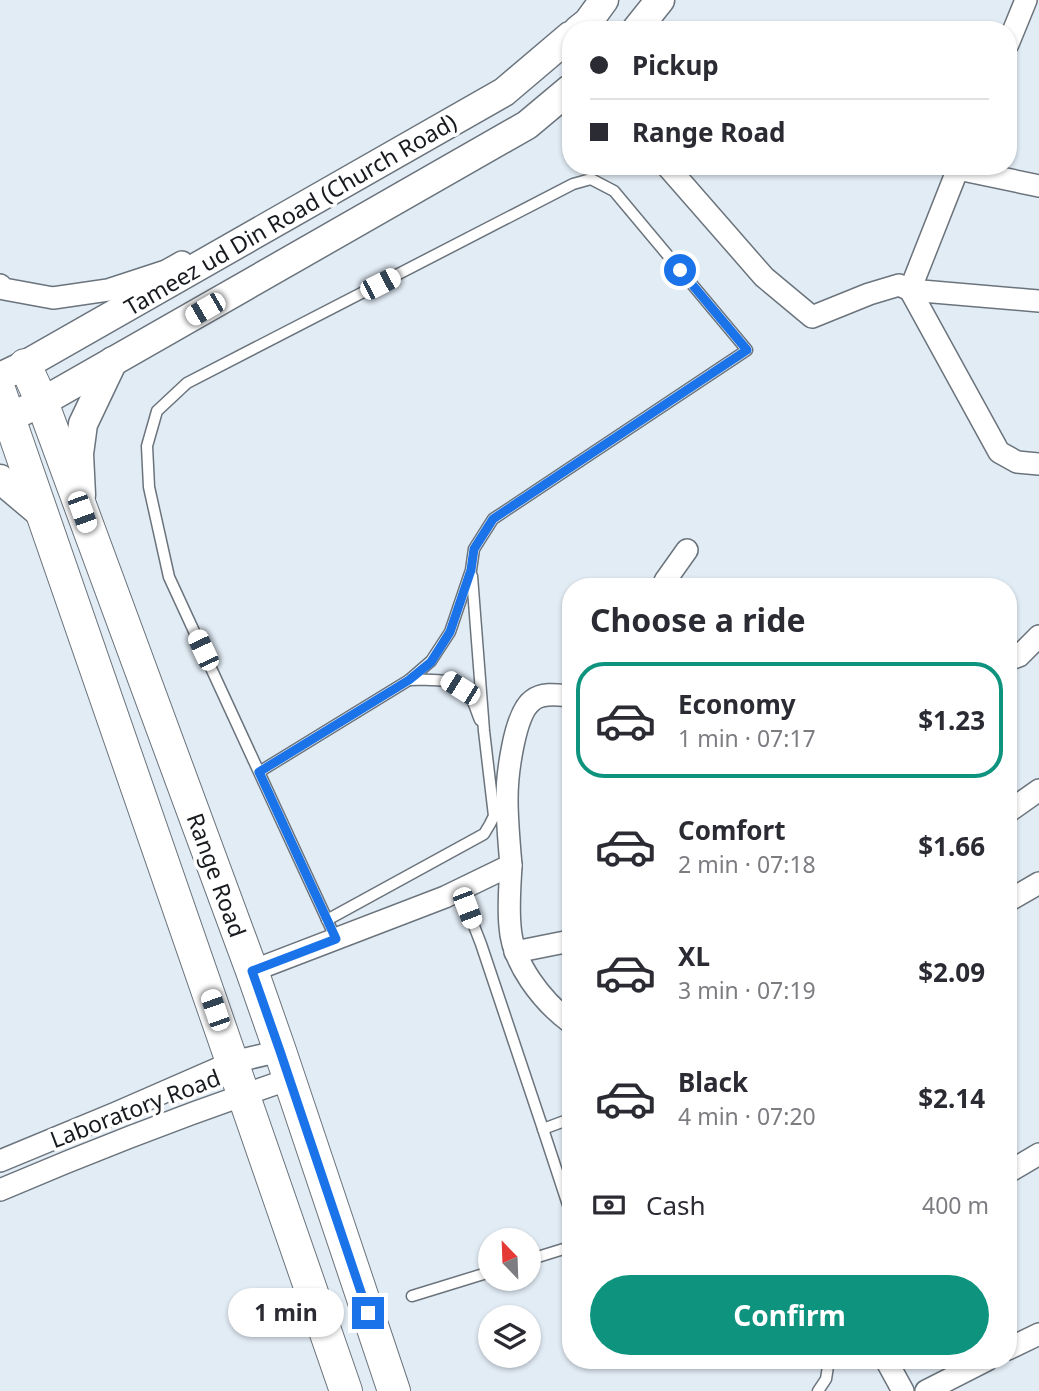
<!DOCTYPE html>
<meta charset="utf-8">
<style>
body{margin:0;font-family:"Noto Sans",sans-serif;background:#f7f7f7;color:#2b2b33;height:100vh;display:flex;flex-direction:column;font-size:26px;white-space:nowrap}
*{box-sizing:border-box;margin:0}
p{font-size:23px;color:#7c7c81}
.icon{flex:none;width:38px;height:38px;fill:none;stroke:currentColor;stroke-width:2;stroke-linecap:round;stroke-linejoin:round}
.map{position:relative;flex:1;overflow:hidden}
.sheet{position:absolute;left:562px;top:578px;width:455px;height:791px;display:flex;flex-direction:column;background:#fff;border-radius:28px;box-shadow:0 2px 5px #0004}
.sheet>*{flex:none}
.guide{position:absolute;left:562px;top:21px;width:455px;height:154px;border-radius:28px;box-shadow:0 2px 5px #0004;display:grid;align-content:center;height:154px;padding:0 28px;background:#fff}
.needle{width:46px;rotate:337deg}
.tools{position:absolute;left:478px;top:1228px;display:grid;gap:14px}
.tools a{display:grid;place-items:center;width:63px;height:63px;border-radius:50%;background:#fff;box-shadow:0 2px 5px #0004;font-size:35px}
.end{position:absolute;width:32px;height:32px;margin:-16px;border:9px solid #1a73e8;background:#fff;box-shadow:0 0 0 4px #fff}
.from{border-radius:50%}
.bubble{position:absolute;height:49px;border-radius:24px;background:#fff;box-shadow:0 2px 5px #0004;font-size:23px;font-weight:700;line-height:49px;text-align:center}
.car{position:absolute;width:21px;height:42px;margin:-21px -10px;border-radius:9px;box-shadow:0 0 5px 2px #0007;background:linear-gradient(#fff 24%,#345 0 40%,#fff 0 76%,#345 0 86%,#fff 0)}
.guide b{display:flex;align-items:center;gap:24px;height:66px;font-size:26px}
.guide b+b{border-top:2px solid #e1e1e2}
.guide i{width:18px;height:18px;background:#2b2b33}
ul{padding:0;list-style:none}
li{display:flex;align-items:center;gap:21px;height:116px;margin:0 14px 10px;padding:0 14px;border:4px solid transparent;border-radius:28px}
li div{flex:1}
li b{display:block;font-size:26px}
li em{font-style:normal;font-weight:700}
li.selected{border-color:#0e947e}
li>.icon{width:63px;height:63px;stroke-width:1.5}
h2{padding:0 28px;font-size:32px;line-height:84px}
.pay{display:flex;align-items:center;gap:18px;height:77px;padding:0 28px;font-size:26px}
.pay p{margin-inline-start:auto}
.button{display:flex;gap:14px;margin-top:auto;padding:14px 28px}
.button a{flex:1;height:80px;border-radius:42px;background:#0e947e;color:#fff;font-size:28px;font-weight:700;line-height:80px;text-align:center}
.map>svg:first-child{display:block}
</style>
<div class="map">
<svg width="1039" height="1391" viewBox="0 0 1039 1391">
<rect width="100%" height="100%" fill="#e2ecf5"/>
<g fill="none" stroke-linecap="round" stroke-linejoin="round">
<g stroke="#6b747c" stroke-width="13">
<g id="service">
<path d="M409,680C432,680 457,676 471,698C475,705 477,713 480,720"/>
<path d="M259,772L409,680L431,661L450,632L471,570L474,549L493,519L747,350L614,191L591,179L573,184L187,383L157,411L147,446L149,487L169,577L336,939"/>
<path d="M460,890L481,944L543,1129L570,1119"/>
<path d="M327,920L484,834L490,824L494,816L484,731L472,576"/>
<path d="M543,1129L570,1211"/>
<path d="M528,1260L570,1247"/>
<path d="M412,1296L490,1272"/>
<path d="M818,1391L826,1379L829,1360"/>
</g>
</g>
<g stroke="#6b747c" stroke-width="24">
<g id="minor">
<path d="M1008,44L1026,0"/>
<path d="M667,166L764,277L812,317L869,294L899,285L910,290L1039,301"/>
<path d="M959,166L910,290L999,452L1017,462L1039,464"/>
<path d="M958,169L1039,186"/>
<path d="M0,285L4,289L53,298L108,290L166,271L182,262"/>
<path d="M665,586V581L687,550"/>
<path d="M1008,660L1019,656L1039,636"/>
<path d="M1008,812L1039,790"/>
<path d="M511,865C510,885 508,906 510,926C512,963 542,1001 570,1022"/>
<path d="M1008,901L1039,883"/>
<path d="M515,952L570,941"/>
<path d="M252,971L445,897L511,865C509,843 507,821 507,799C507,776 514,713 533,700C543,692 559,695 570,696"/>
<path d="M0,1161L116,1113L233,1062L280,1051"/>
<path d="M1012,1170L1039,1154"/>
<path d="M0,1190C96,1149 192,1112 290,1079"/>
<path d="M1008,1349L1039,1334"/>
<path d="M886,1360L903,1391"/>
<path d="M926,1391L987,1360"/>
</g>
</g>
<g stroke="#6b747c" stroke-width="31">
<g id="secondary">
<path d="M578,30L588,22L604,0"/>
<path d="M636,30L660,0"/>
<path d="M0,377L25,365L504,92L570,36"/>
<path d="M0,422L42,402L527,125L570,89"/>
<path d="M0,479L44,516"/>
<path d="M81,495L79,454L83,424L113,361"/>
</g>
</g>
<g stroke="#6b747c" stroke-width="34">
<g id="primary">
<path d="M25,365L42,402L252,971L280,1051L394,1391"/>
<path d="M0,392L346,1391"/>
</g>
</g>
<use href="#service" stroke="#fff" stroke-width="10"/>
<use href="#minor" stroke="#fff" stroke-width="21"/>
<use href="#secondary" stroke="#fff" stroke-width="28"/>
<use href="#primary" stroke="#fff" stroke-width="32"/>
</g>
<g fill="none" stroke-linecap="round" stroke-linejoin="round">
<path stroke="#1a73e8" stroke-width="9" d="M368,1313L280,1051L252,971L336,939L259,772L409,680L431,662L450,632L471,570L474,549L493,519L747,350L680,270"/>
</g>
<g text-anchor="middle" dominant-baseline="central" stroke-width="7" stroke-linejoin="round" paint-order="stroke">
<g font-size="23" fill="#171a1e" stroke="#fff">
<text transform="translate(290 214) rotate(-30)">Tameez ud Din Road (Church Road)</text>
<text transform="translate(217 875) rotate(70)">Range Road</text>
<text transform="translate(135 1108) rotate(-21)">Laboratory Road</text>
</g>
</g>
</svg>
<div class="tools">
<a><svg class="needle" viewBox="-14 -14 28 28"><path d="M0-13l5 13h-10z" fill="#e53935"/><path d="M0 13l5-13h-10z" fill="#7c7c81"/></svg></a>
<a><svg class="icon" aria-label="layers" viewBox="0 0 24 24"><path d="M12 4l9 5-9 5-9-5zM3 14l9 5 9-5"/></svg></a>
</div>
<i class="end from" style="left:680px;top:270px"></i>
<i class="end" style="left:368px;top:1313px"></i>
<div class="bubble" style="left:228px;top:1288px;width:116px">1 min</div>
<i class="car" style="left:380px;top:284px;rotate:63deg"></i>
<i class="car" style="left:205px;top:309px;rotate:240deg"></i>
<i class="car" style="left:82px;top:512px;rotate:160deg"></i>
<i class="car" style="left:203px;top:650px;rotate:335deg"></i>
<i class="car" style="left:460px;top:688px;rotate:302deg"></i>
<i class="car" style="left:467px;top:908px;rotate:159deg"></i>
<i class="car" style="left:215px;top:1010px;rotate:341deg"></i>
<div class="guide">
<b><i class="from"></i>Pickup</b>
<b><i></i>Range Road</b>
</div>
<section class="sheet">
<h2>Choose a ride</h2>
<ul>
<li class="selected"><svg class="icon" aria-label="car" viewBox="0 0 24 24"><path d="M5 17H2v-5l4-1 3-4h7l3 4 3 1v5h-3M9 17h6M6 11h13"/><circle cx="7" cy="17" r="2"/><circle cx="17" cy="17" r="2"/></svg><div><b>Economy</b><p>1 min · 07:17</p></div><em>$1.23</em></li>
<li><svg class="icon" aria-label="car" viewBox="0 0 24 24"><path d="M5 17H2v-5l4-1 3-4h7l3 4 3 1v5h-3M9 17h6M6 11h13"/><circle cx="7" cy="17" r="2"/><circle cx="17" cy="17" r="2"/></svg><div><b>Comfort</b><p>2 min · 07:18</p></div><em>$1.66</em></li>
<li><svg class="icon" aria-label="car" viewBox="0 0 24 24"><path d="M5 17H2v-5l4-1 3-4h7l3 4 3 1v5h-3M9 17h6M6 11h13"/><circle cx="7" cy="17" r="2"/><circle cx="17" cy="17" r="2"/></svg><div><b>XL</b><p>3 min · 07:19</p></div><em>$2.09</em></li>
<li><svg class="icon" aria-label="car" viewBox="0 0 24 24"><path d="M5 17H2v-5l4-1 3-4h7l3 4 3 1v5h-3M9 17h6M6 11h13"/><circle cx="7" cy="17" r="2"/><circle cx="17" cy="17" r="2"/></svg><div><b>Black</b><p>4 min · 07:20</p></div><em>$2.14</em></li>
</ul>
<div class="pay"><svg class="icon" aria-label="cash" viewBox="0 0 24 24"><path d="M3 7h18v10H3z"/><circle cx="12" cy="12" r="2"/></svg>Cash<p>400 m</p></div>
<div class="button"><a>Confirm</a></div>
</section>
</div>
